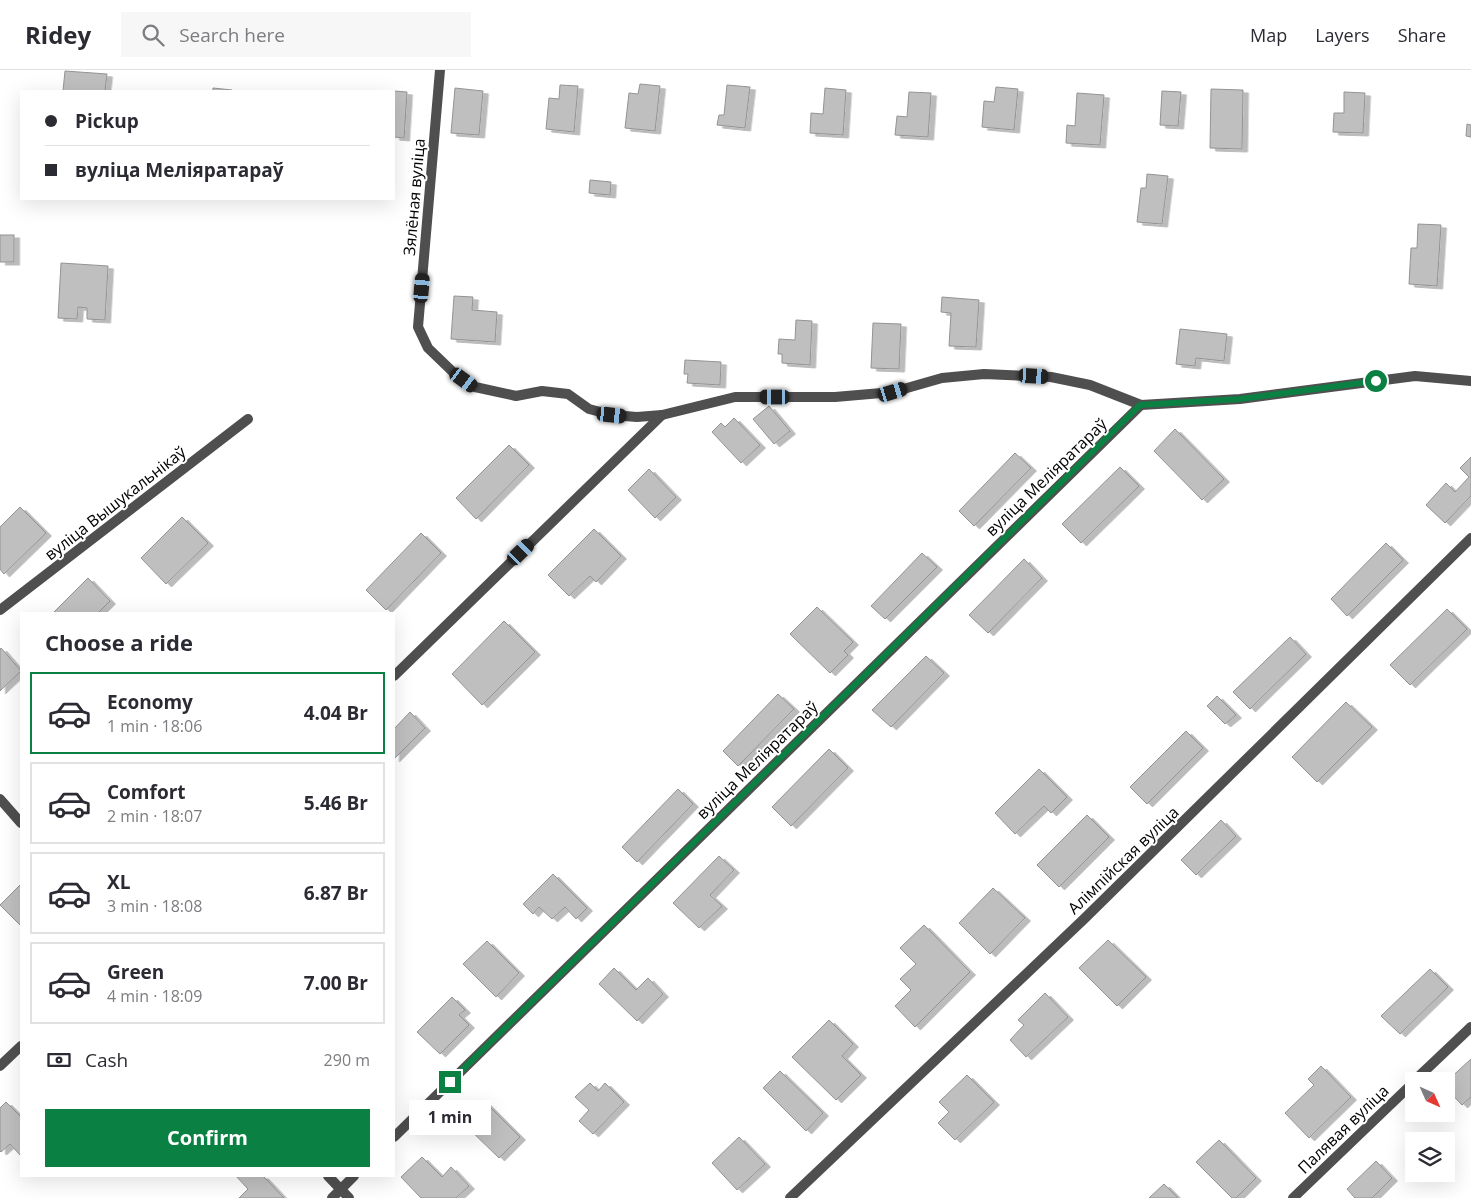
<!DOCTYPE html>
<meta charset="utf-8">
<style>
body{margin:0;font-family:"Open Sans",sans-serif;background:#f7f7f7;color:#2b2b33;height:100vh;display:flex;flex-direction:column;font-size:19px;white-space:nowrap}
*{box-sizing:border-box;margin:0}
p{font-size:16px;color:#7c7c81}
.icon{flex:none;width:28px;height:28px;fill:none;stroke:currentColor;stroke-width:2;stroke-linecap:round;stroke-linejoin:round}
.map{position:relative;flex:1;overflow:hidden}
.side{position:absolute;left:20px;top:542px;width:375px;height:565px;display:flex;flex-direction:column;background:#fff;border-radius:0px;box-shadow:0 5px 20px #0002}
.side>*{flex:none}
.banner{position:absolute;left:20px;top:20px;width:375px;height:110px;border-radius:0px;box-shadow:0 5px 20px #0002;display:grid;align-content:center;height:110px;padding:0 25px;background:#fff}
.needle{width:32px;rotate:135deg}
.tools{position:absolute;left:1405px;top:1002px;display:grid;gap:10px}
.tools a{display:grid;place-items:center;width:50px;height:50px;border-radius:0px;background:#fff;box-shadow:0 5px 20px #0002;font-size:25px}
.end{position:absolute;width:22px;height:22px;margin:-11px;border:6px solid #0b8043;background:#fff;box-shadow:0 0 0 2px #fff}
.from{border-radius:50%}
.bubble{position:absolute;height:35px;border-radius:0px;background:#fff;box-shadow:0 5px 20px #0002;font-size:16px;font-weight:700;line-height:35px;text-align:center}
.car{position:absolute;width:15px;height:30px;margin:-15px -8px;border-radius:6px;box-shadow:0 0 4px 1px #0007;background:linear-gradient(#222 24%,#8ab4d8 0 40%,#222 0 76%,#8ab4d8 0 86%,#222 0)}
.banner b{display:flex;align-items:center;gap:18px;height:48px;font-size:19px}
.banner b+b{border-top:1px solid #e1e1e2}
.banner i{width:12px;height:12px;background:#2b2b33}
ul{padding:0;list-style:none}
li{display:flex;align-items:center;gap:15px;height:82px;margin:0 10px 8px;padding:0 15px;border:2px solid #e1e1e2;border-radius:0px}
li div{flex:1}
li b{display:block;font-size:19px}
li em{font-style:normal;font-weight:700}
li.on{border-color:#0b8043}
li>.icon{width:45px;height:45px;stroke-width:1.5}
h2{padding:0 25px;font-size:22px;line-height:60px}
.pay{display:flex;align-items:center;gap:12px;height:55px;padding:0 25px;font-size:19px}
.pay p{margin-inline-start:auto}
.button{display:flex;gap:10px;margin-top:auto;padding:10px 25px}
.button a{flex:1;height:58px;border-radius:0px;background:#0b8043;color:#fff;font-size:20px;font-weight:700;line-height:58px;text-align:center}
header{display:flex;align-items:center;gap:30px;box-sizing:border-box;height:70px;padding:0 25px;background:#fff;border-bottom:1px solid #e1e1e2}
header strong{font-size:24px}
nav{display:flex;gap:28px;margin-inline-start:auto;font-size:18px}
.search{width:350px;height:45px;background:#f7f7f7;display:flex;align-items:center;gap:12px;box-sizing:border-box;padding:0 18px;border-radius:0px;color:#7c7c81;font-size:19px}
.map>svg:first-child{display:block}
</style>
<header>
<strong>Ridey</strong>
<div class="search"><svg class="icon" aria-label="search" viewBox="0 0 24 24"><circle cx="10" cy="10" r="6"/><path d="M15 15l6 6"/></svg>Search here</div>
<nav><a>Map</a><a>Layers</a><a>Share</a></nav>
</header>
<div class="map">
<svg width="1471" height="1128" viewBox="0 0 1471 1128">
<defs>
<filter id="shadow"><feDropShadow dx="5.5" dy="3" stdDeviation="0" flood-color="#0004"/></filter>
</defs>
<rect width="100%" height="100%" fill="#fff"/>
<g fill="#bfbfbf" stroke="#939393" filter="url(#shadow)">
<path d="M65,1L107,4L105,21H63Z"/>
<path d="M640,14L660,16L655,61L625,58L629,23L638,24Z"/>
<path d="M560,15L578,16L574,62L546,59L549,28L559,29Z"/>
<path d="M727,15L750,17L745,58L717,55L719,45H724Z"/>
<path d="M996,17L1018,19L1014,60L982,57L984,31L994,32Z"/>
<path d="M213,18L232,20V21H213Z"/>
<path d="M455,18L483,21L479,65L451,63Z"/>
<path d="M825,18L846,20L843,65L810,63L811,43L823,44Z"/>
<path d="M1211,19L1243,20L1242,79L1210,78Z"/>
<path d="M394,21L407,22L404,68L394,67Z"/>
<path d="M1162,21L1181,22L1178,56L1160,55Z"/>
<path d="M909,22L931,23L928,67L895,65L897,46L907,47Z"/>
<path d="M1344,22L1365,23L1363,63L1333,62L1334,43H1344Z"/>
<path d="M1077,23L1104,25L1100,75L1066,73L1067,55L1075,56Z"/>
<path d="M1467,54L1471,55V67L1466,66Z"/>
<path d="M1147,104L1168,106L1162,154L1137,152L1141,118H1146Z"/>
<path d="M590,110L611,112L610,125L589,123Z"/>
<path d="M1418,154L1441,155L1437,216L1409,214L1411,178H1417Z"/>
<rect x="0" y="165" width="14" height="27"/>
<path d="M61,193L108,196L105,250L87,249V238L78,237L77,249L58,248Z"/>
<path d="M454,226L473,227L472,240L497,242L495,272L451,269Z"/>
<path d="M942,227L979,230L976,277L949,276L951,243L941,242Z"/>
<path d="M796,250L812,251L810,295L782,293V284H778L779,269L795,270Z"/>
<path d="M873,253L901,254L899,299L871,298Z"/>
<path d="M1180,259L1227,264L1224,291L1196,288L1195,296L1176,294Z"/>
<path d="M685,290L721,292L720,315L687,313L688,304H684Z"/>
<path d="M769,336L790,361L774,374L753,349Z"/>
<path d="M734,348L760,375L741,393L712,362L721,353L725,357Z"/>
<path d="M1175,359L1224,409L1202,430L1154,381Z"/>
<path d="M509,375L529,395L476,449L456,428Z"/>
<path d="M1015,383L1031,398L974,456L959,441Z"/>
<path d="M1471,387V426L1445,453L1426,435L1446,413L1455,422L1469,407L1460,398Z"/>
<path d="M1120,397L1139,416L1081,473L1062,454Z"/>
<path d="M649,399L676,427L655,448L628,420Z"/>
<path d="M20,437L46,463L4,504L0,499V457Z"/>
<path d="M182,447L208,473L166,514L141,488Z"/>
<path d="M594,459L621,486L596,512L590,506L569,526L548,505Z"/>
<path d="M421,463L441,483L386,540L366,520Z"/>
<path d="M1386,473L1403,490L1347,546L1331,529Z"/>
<path d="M922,483L937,497L885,549L871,536Z"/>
<path d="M1024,489L1042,508L988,563L969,545Z"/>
<path d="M88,508L110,531L97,544H52Z"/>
<path d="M817,537L853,572L844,581L848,585L830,603L790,564Z"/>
<path d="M1447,539L1467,559L1410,615L1390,595Z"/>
<path d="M504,551L535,582L482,635L452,604Z"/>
<path d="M1290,567L1306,584L1250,639L1233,622Z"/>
<path d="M1,578L21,601L0,621V580Z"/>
<path d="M926,586L944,603L891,657L872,640Z"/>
<path d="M778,624L794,639L738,696L723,681Z"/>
<path d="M1217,626L1236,645L1225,654L1207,636Z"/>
<path d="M1346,632L1372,657L1317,712L1292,687Z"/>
<path d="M410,642L425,658L394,689V659Z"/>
<path d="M1186,661L1203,678L1147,734L1130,717Z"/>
<path d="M829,679L848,698L791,756L772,737Z"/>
<path d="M1039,699L1067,727L1051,743L1044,736L1015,764L995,743Z"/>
<path d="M678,719L693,734L637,792L622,777Z"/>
<path d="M1087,745L1109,767L1059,817L1037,795Z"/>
<path d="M1221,750L1236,766L1196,805L1181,790Z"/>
<path d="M719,786L734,800L710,825L722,836L699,858L673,833Z"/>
<path d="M553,804L587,838L576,849L565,837L552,849L539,837L533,844L523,834Z"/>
<path d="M21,814V856L0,835Z"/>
<path d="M993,818L1025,848L990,884L959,853Z"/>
<path d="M924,855L970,902L915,957L895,936L911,920L900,909L916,894L900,878Z"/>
<path d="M1108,870L1146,907L1117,936L1079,898Z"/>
<path d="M487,871L519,903L496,927L463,894Z"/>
<path d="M614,898L636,920L648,908L663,924L637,951L599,914Z"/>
<path d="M1430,899L1448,917L1400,964L1381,946Z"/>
<path d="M1045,923L1068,947L1026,987L1010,970L1024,955L1018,950Z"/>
<path d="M452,927L465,940L459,945L469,955L440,984L417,962Z"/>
<path d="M829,950L853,974L842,986L861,1005L836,1030L792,987Z"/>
<path d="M1471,989V1027L1462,1035L1446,1018V1012Z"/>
<path d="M1321,996L1351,1027L1309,1068L1285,1043L1314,1015L1308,1009Z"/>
<path d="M780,1001L823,1043L806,1061L763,1018Z"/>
<path d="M967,1005L994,1032L955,1070L938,1053L949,1042L939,1032Z"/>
<path d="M590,1013L598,1021L605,1013L624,1032L593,1064L579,1051L589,1040L575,1027Z"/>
<path d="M6,1032L21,1047V1086L10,1074L1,1082L0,1081V1038Z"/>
<path d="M485,1032L520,1067L499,1088L464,1054Z"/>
<path d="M739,1067L765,1094L737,1120L712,1093Z"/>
<path d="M1219,1070L1256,1108L1236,1128H1232L1196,1092Z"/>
<path d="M422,1087L442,1107L451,1097L469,1116L456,1128H421L401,1107Z"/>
<path d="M1376,1091L1392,1108L1372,1128H1355L1347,1119Z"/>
<path d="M236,1106H263L284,1128H239L248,1119Z"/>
<path d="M1164,1114L1178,1128H1149Z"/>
</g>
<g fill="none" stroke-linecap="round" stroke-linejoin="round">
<g stroke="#4f4f4f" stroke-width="10">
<path d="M440,0L418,257L428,278L454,303L475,317L516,326L542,321L568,324L589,339L612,345L637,347L662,345L735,327H835L893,322L942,308L984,304L1051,307L1090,315L1141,335L1240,329L1415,306L1471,311"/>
<path d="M0,540L248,349"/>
<path d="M394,606L662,345"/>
<path d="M0,729L21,753"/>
<path d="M0,996L21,976"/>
<path d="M1414,1011L1471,957"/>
<path d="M394,1067L1141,335"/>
<path d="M328,1106L349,1128"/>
<path d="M332,1128L354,1106"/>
<path d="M790,1128L1084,849L1471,468"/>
<path d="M1293,1128L1414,1012"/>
</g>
</g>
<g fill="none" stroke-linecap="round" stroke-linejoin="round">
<path stroke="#0b8043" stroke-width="6" d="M450,1012L1140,335L1240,329L1376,311"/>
</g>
<g text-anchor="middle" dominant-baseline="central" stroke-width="4" stroke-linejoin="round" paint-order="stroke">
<g font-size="16" fill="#000" stroke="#fff">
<text transform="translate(414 127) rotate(-85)">Зялёная вуліца</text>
<text transform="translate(1046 407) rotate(-44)">вуліца Меліяратараў</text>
<text transform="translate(115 433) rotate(-38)">вуліца Вышукальнікаў</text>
<text transform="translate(757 690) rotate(-44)">вуліца Меліяратараў</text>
<text transform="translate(1123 790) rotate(-44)">Алімпійская вуліца</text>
<text transform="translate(1343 1059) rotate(-44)">Палявая вуліца</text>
</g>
</g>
</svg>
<div class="tools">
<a><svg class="needle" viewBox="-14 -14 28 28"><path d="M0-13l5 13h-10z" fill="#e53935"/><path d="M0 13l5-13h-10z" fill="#7c7c81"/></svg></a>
<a><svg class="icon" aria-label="layers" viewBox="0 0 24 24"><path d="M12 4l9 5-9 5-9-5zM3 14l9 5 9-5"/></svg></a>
</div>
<i class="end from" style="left:1376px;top:311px"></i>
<i class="end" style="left:450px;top:1012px"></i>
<div class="bubble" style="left:409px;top:1030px;width:82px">1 min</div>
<i class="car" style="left:422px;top:218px;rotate:5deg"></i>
<i class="car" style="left:1034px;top:306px;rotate:93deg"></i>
<i class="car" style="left:464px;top:310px;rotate:126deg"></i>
<i class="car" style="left:893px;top:322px;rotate:73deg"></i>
<i class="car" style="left:775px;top:327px;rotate:270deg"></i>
<i class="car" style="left:612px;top:345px;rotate:96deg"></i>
<i class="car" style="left:521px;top:482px;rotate:46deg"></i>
<div class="banner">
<b><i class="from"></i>Pickup</b>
<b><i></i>вуліца Меліяратараў</b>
</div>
<section class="side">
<h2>Choose a ride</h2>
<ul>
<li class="on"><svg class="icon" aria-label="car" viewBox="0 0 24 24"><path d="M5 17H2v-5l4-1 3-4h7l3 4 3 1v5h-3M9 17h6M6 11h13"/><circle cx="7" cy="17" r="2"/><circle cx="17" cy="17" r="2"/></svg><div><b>Economy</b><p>1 min · 18:06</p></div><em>4.04 Br</em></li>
<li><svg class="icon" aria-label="car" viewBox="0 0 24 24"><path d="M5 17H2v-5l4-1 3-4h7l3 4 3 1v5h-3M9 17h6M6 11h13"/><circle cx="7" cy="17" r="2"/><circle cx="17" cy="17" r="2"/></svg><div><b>Comfort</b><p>2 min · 18:07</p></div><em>5.46 Br</em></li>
<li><svg class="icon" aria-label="car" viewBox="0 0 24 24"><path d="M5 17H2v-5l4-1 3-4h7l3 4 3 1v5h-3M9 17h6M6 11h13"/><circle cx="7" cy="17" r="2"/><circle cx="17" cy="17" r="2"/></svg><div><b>XL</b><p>3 min · 18:08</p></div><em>6.87 Br</em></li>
<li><svg class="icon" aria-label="car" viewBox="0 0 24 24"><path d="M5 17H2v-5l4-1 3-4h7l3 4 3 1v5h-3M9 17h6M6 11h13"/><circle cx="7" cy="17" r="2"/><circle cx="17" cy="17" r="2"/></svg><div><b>Green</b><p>4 min · 18:09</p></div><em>7.00 Br</em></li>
</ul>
<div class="pay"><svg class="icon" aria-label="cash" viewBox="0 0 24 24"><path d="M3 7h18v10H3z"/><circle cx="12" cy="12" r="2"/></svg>Cash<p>290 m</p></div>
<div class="button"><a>Confirm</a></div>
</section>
</div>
